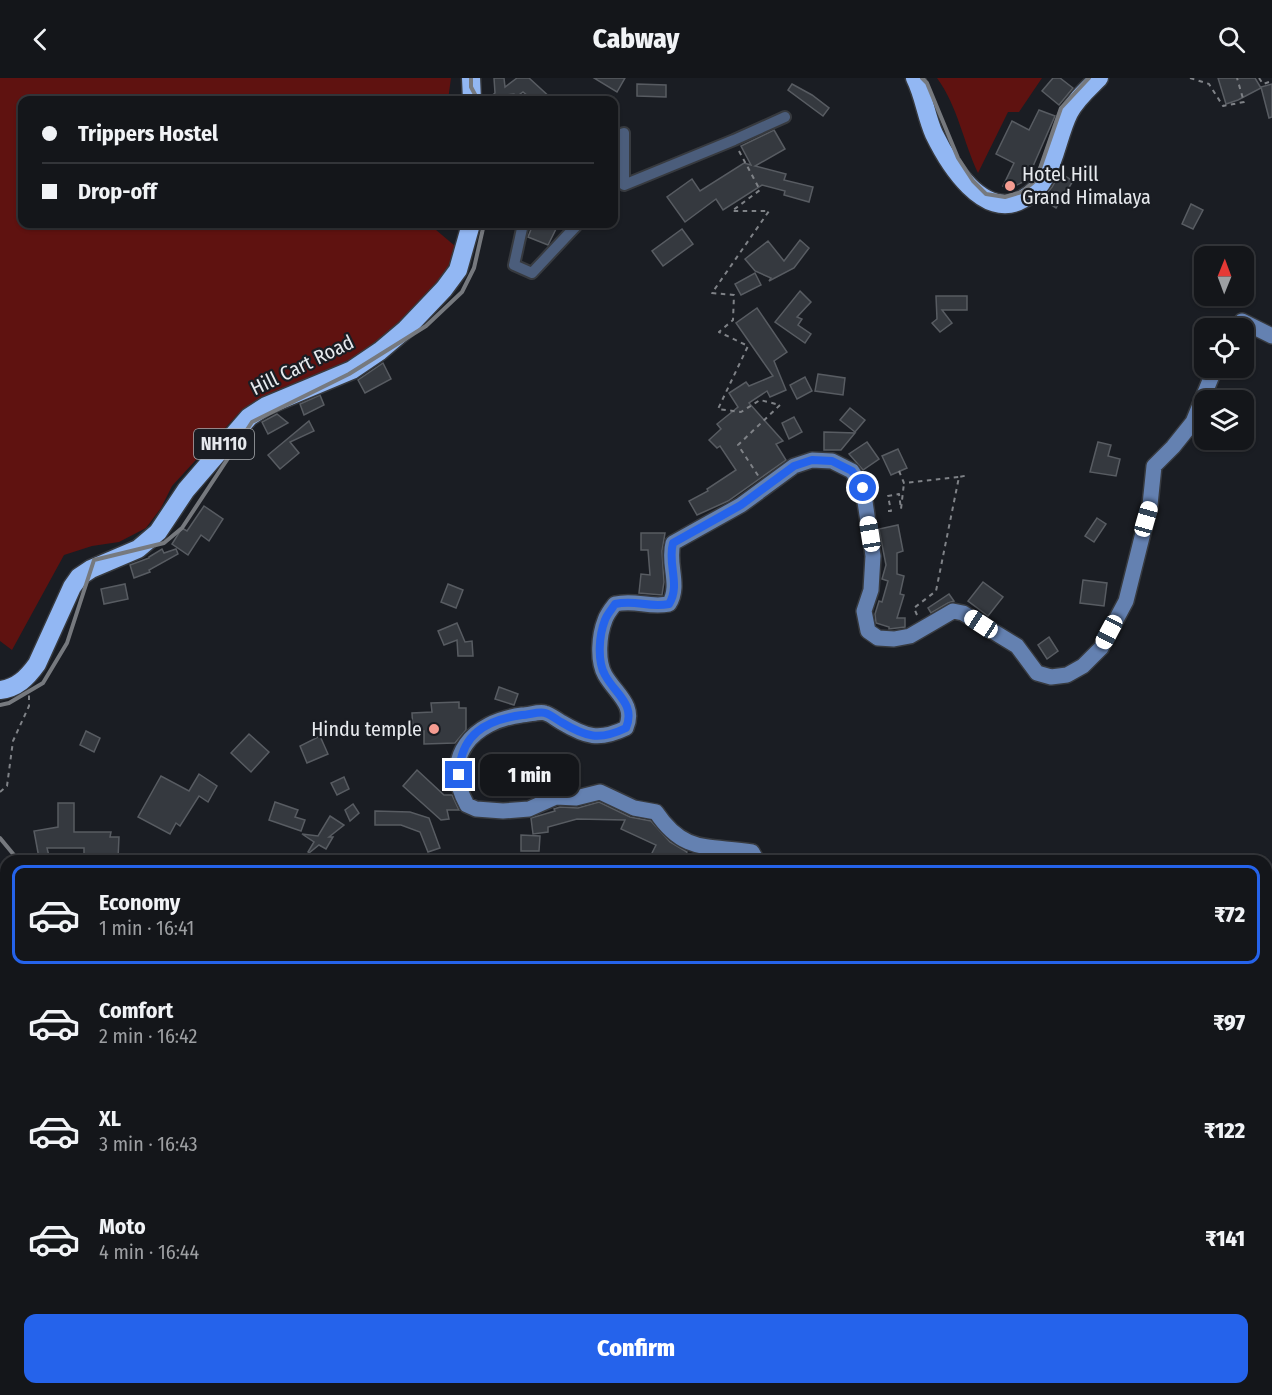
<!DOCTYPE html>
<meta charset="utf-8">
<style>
body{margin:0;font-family:"Fira Sans Condensed",sans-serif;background:#212327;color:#f1f3f6;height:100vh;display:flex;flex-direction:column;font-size:22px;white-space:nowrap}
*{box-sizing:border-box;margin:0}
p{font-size:20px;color:#9d9fa2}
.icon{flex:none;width:33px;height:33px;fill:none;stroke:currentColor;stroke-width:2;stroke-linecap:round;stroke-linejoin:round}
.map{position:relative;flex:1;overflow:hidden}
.drawer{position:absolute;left:0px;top:777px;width:1272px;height:540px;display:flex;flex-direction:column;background:#14161a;border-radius:18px 18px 0 0;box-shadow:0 2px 4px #0004,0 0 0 2px #333539}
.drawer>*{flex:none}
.top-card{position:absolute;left:18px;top:18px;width:600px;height:132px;border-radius:12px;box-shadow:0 2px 4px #0004,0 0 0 2px #333539;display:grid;align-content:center;height:132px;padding:0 24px;background:#14161a}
.needle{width:39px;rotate:1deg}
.buttons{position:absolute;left:1194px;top:168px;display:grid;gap:12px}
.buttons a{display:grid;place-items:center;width:60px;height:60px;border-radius:12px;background:#14161a;box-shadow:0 2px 4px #0004,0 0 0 2px #333539;font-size:30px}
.end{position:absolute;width:27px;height:27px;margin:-14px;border:8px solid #2563eb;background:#fff;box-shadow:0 0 0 3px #fff}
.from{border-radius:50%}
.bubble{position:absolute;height:42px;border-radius:12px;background:#14161a;box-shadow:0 2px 4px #0004,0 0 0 2px #333539;font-size:20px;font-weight:800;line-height:42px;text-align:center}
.car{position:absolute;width:18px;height:36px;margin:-18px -9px;border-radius:8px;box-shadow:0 0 4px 2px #0007;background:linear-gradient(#fff 24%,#345 0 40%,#fff 0 76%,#345 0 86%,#fff 0)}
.top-card b{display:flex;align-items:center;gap:21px;height:57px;font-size:22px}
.top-card b+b{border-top:2px solid #333539}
.top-card i{width:15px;height:15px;background:#f1f3f6}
ul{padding:10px 0 0;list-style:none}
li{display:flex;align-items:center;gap:18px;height:99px;margin:0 12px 9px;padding:0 12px;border:3px solid transparent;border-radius:12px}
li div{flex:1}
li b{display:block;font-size:22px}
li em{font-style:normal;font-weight:800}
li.active{border-color:#2563eb}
li>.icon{width:54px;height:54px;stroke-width:1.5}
.primary-button{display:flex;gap:12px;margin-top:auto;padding:12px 24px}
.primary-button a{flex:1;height:69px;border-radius:12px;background:#2563eb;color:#fff;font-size:24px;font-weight:800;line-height:69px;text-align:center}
header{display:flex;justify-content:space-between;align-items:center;height:78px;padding:0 24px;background:#14161a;font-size:27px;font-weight:800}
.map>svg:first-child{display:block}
</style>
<header><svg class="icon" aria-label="back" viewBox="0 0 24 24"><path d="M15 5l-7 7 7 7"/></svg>Cabway<svg class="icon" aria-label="search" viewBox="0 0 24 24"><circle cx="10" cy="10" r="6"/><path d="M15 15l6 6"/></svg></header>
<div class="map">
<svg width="1272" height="1317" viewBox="0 0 1272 1317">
<rect width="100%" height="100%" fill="#1a1d23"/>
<g fill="#5f1210">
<path d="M0,0H451L448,22H22V146H429L455,168L449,190L440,204L405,245L369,272L238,336L172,408L161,430L146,450L119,464L92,468L64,477L12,572L0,563Z"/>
<path d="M937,0H1042L1019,34H1008L978,95C963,63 958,29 937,0Z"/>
<path d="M0,948L6,950V978L0,979Z"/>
</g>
<g fill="#35393f" stroke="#585c62" stroke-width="1.5">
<path d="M494,0H504L505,9L517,0H529L553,22H533L523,14L516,19L514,16L490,19L495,15Z"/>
<path d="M594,0H625L617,14Z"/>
<path d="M1053,0H1060L1073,10L1059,27L1042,13Z"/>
<path d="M1218,0H1255L1261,10L1238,22L1226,26Z"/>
<path d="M637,6L666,7V19L637,18Z"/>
<path d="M792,6L812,17L829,30L823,38L788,12Z"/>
<path d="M1272,6V39L1269,40L1261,9Z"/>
<path d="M1039,32L1055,38L1027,102L1011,110L1003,108L1014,85L996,76L1012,43L1029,52Z"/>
<path d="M774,52L785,71L755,88L786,96L784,102L813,109L809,124L784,117L785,113L762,107L723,132L716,121L685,144L667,119L692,101L700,113L744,85L751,87L741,68Z"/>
<path d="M1060,95L1073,103L1056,130L1042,121L1052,109Z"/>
<path d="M1191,126L1203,132L1193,151L1182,146Z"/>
<path d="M533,146H542L556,151L548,167L528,159Z"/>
<path d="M682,151L693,166L663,188L652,173Z"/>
<path d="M800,162L809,170L794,190L769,203L771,200L755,193L745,181L768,163L784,183Z"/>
<path d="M755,195L761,207L741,217L735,206Z"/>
<path d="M800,213L811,224L797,239L802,241L798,247L811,256L805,265L775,244Z"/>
<path d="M936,218H967V232H942L952,245L940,254L932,245L937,241Z"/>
<path d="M757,230L787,274L774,283L786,312L770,319L767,313L749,325L783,363L776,366L786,382L728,423L697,437L689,423L708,413L707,411L736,392L720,368L717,370L709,362L721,351L717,346L738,329L729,315L746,304L749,308L773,298L736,245Z"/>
<path d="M383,285L391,301L365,315L358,302Z"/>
<path d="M818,296L845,300L843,317L815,313Z"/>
<path d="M805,299L812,313L797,321L790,307Z"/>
<path d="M320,317L324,327L304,337L300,326Z"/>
<path d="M850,330L865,342L855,354L840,342Z"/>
<path d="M277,336L288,345L268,356L262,344Z"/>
<path d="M794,339L802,354L789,361L782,345Z"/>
<path d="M309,343L314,353L290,364L299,375L280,391L268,377Z"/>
<path d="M824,354L855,355L841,372H824Z"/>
<path d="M867,364L879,381L863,392L849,376Z"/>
<path d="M1098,364L1111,367L1108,378L1120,381L1116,398L1090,394Z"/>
<path d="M898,371L907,390L891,397L882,378Z"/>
<path d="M204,428L223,441L209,463L201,457L188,477L172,466L182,450L187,453Z"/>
<path d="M1097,440L1106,446L1094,464L1085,458Z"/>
<path d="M898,447L903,473L897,475V496L904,498L900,516L904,517L897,540H905V549L889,551V549L876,545L875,536L879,523L882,524L888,503L882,501L886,487L879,451Z"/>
<path d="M641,455H665L662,473L664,504L662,517L639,515L641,496L650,497L648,472H641Z"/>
<path d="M162,471L164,475L176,471L178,476L149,492L150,494L134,500L130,487L149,480V479Z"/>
<path d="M1083,502L1107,505L1104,528L1080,525Z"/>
<path d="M983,504L1003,519L988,538L968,523Z"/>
<path d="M125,506L128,521L104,526L101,511Z"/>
<path d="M448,506L463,512L456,530L441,524Z"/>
<path d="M949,516L954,523L948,525L931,535L928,530Z"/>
<path d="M457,545L465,564L472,563L473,578H458L457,562L444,567L438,553Z"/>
<path d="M1049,559L1058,573L1047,581L1038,567Z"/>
<path d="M499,609L518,616L514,627L495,621Z"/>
<path d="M459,624V630H466V652L455,665L424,666V653H413L412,635L432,634L431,625Z"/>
<path d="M86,653L100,660L94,674L80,667Z"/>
<path d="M249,656L269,674L251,694L231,675Z"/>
<path d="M320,658L328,676L307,685L300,668Z"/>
<path d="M417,692L444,717H452L459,732H447L449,741L441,742L403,708Z"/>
<path d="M199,696L217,708L208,724L199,718L180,748L176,745L170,756L138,739L161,698L189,713Z"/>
<path d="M344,699L349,711L337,717L331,705Z"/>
<path d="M275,724L298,732L295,739L305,742L301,753L269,742Z"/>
<path d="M599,724L630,739L651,743L670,764L687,774L682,783H648L656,767L621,751L625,742L577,741L548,749V754L533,756L531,740L555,733L554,731L560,729L578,730Z"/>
<path d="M58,725H74V754H111L110,759H119L118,781H84V770H47L49,778L39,780L34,753L58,749Z"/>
<path d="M353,726L359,735L350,743L345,732Z"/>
<path d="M375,733L410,734L429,740L440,770L428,774L420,754L401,747H375Z"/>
<path d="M330,738L344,747L329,759H333L326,771L319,767L309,775L308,774L314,764L302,756L318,758Z"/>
<path d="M521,757L540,758L539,773H521Z"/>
</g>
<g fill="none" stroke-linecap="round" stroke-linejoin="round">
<g stroke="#373a3f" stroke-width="14">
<g id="street">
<path d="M614,58L624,55V107L734,62L785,39"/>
<path d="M523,146L514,187L532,195L578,146"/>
<path d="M1266,924L1272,914"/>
<path d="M1266,1021L1272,1028"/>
<path d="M1266,1107L1272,1104"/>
<path d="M1114,1311L1118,1317"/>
</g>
</g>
<g stroke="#373a3f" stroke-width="18">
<g id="secondary">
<path d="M1237,250L1242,243L1272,258"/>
<path d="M757,783L752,774C708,767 684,776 656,734L634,730L600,714L576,720L556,719L529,731L503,733L476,731L467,727C440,679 473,643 522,637C529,637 539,633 545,635C550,636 557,642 561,644C586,659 599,663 626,650C636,627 616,616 605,597C597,583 599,557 605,542C607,536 611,531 615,526C636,521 647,530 669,526C681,507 667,486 673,465L741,427L794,388L812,382L832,383L852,393L863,410L873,478L871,512L864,533L868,553L878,560L894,561L910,558L953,533L963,535L1017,568L1037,595L1051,599L1067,597L1083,588L1101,570L1126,523L1150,427L1154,388L1173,369L1193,344L1215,290"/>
<path d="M1014,1317L1015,1311"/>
</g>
</g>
<g stroke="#373a3f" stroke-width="21">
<g id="highway">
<path d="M471,0L472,22"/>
<path d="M915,0C924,18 926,38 934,56C948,85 984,144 1023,121C1032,116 1040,109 1045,99C1056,80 1059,55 1069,35C1076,21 1088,11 1099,0"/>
<path d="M0,612C17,610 27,600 37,586L72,509L79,499L91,491L138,471L158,454L186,412L249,339L266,328L352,292L380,273L406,251L444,211L458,192L471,146"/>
<path d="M0,812L6,818"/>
<path d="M516,1317L517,1311"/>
</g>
</g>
<g stroke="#7f8287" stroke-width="2" stroke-dasharray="4.5 4.5" stroke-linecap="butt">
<path d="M1190,0L1209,6L1223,28L1244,24L1237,0"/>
<path d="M1259,0L1263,6L1272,3"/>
<path d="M739,73L760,112L732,133H769L712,215L734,217L733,242L719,254L748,268L718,331L741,334L760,322L780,327L738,367L759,399"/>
<path d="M899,393L904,405L959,399"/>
<path d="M888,433H891L888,418L899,416L901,431L904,405"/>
<path d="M917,537L914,530L936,513L959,399L969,397"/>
<path d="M0,714L7,708L13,663L29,628V616"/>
</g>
<use href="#street" stroke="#4b5d7b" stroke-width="10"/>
<use href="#secondary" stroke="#6481b1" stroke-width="15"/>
<use href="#highway" stroke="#92b7f3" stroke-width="18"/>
<g stroke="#76797e" stroke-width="4">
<path d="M471,0V9L478,22"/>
<path d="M922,0L927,5L958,80L973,103L986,116L1005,119L1022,114L1036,102L1061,30L1089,0"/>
<path d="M0,627L9,625L43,605L67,565L94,482L164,465L182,450L252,344L349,296L426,248L462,214L474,190L484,146"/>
<path d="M0,760L19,783"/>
<path d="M533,1317L534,1311"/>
</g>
</g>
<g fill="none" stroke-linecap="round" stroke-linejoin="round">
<path stroke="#2563eb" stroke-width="8" d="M459,697C460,657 485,642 522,637C529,637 539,633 545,635C550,636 557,642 561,644C586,659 599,663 626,650C636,626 615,616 605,597C597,583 599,557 605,542C607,536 612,531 615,526C636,521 647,530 669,526C681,507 667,486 673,465L741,427L794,388L812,382L832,383L852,393L863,410"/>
</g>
<g fill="#f59c91" stroke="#1a1d23" stroke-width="2">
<circle cx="1010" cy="108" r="6"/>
<circle cx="434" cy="651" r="6"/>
</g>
<g text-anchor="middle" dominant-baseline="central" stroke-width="4.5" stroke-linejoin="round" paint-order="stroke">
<rect fill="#1a1d23" stroke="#a9acb0" stroke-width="1.5" x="194" y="351" width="60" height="30" rx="4.5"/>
<g font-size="18" font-weight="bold" fill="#e6e9ed">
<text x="224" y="366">NH110</text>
</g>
<g font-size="20" fill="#e6e9ed" stroke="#1a1d23" text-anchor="start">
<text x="1022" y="96">Hotel Hill<tspan x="1022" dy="23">Grand Himalaya</tspan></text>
<text x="422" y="651" text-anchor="end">Hindu temple</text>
</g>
<g font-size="20" fill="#e6e9ed" stroke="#1a1d23">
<text transform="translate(302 287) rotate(-26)">Hill Cart Road</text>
</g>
</g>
</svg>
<div class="buttons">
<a><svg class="needle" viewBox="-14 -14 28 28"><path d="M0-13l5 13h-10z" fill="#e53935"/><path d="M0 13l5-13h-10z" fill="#9d9fa2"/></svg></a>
<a><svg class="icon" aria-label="locate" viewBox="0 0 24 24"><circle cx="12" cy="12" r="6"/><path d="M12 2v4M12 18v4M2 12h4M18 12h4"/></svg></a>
<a><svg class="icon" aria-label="layers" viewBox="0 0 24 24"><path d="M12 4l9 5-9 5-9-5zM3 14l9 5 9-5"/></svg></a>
</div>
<i class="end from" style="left:863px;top:410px"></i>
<i class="end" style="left:459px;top:697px"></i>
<div class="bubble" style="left:480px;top:676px;width:99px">1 min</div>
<i class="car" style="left:1146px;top:441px;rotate:16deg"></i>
<i class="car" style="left:870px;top:456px;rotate:351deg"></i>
<i class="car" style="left:981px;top:546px;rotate:303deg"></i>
<i class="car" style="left:1109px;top:554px;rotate:208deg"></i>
<div class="top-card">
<b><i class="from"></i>Trippers Hostel</b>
<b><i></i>Drop-off</b>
</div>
<section class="drawer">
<ul>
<li class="active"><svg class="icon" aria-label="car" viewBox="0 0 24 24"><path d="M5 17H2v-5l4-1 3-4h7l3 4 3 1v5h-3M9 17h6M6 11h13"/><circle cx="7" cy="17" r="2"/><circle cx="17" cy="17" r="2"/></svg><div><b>Economy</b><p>1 min · 16:41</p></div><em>₹72</em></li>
<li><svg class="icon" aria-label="car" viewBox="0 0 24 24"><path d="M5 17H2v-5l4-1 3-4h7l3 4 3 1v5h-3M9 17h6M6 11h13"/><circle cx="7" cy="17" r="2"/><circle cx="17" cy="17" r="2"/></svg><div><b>Comfort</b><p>2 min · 16:42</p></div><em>₹97</em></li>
<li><svg class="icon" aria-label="car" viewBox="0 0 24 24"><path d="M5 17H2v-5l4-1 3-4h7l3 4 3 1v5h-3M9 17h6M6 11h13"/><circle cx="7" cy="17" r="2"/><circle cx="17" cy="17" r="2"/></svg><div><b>XL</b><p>3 min · 16:43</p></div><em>₹122</em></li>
<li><svg class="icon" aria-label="car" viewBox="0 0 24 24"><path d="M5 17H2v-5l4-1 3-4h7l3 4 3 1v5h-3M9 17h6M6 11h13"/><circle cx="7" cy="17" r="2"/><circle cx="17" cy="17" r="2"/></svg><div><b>Moto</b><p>4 min · 16:44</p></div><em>₹141</em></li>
</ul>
<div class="primary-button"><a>Confirm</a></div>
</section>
</div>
